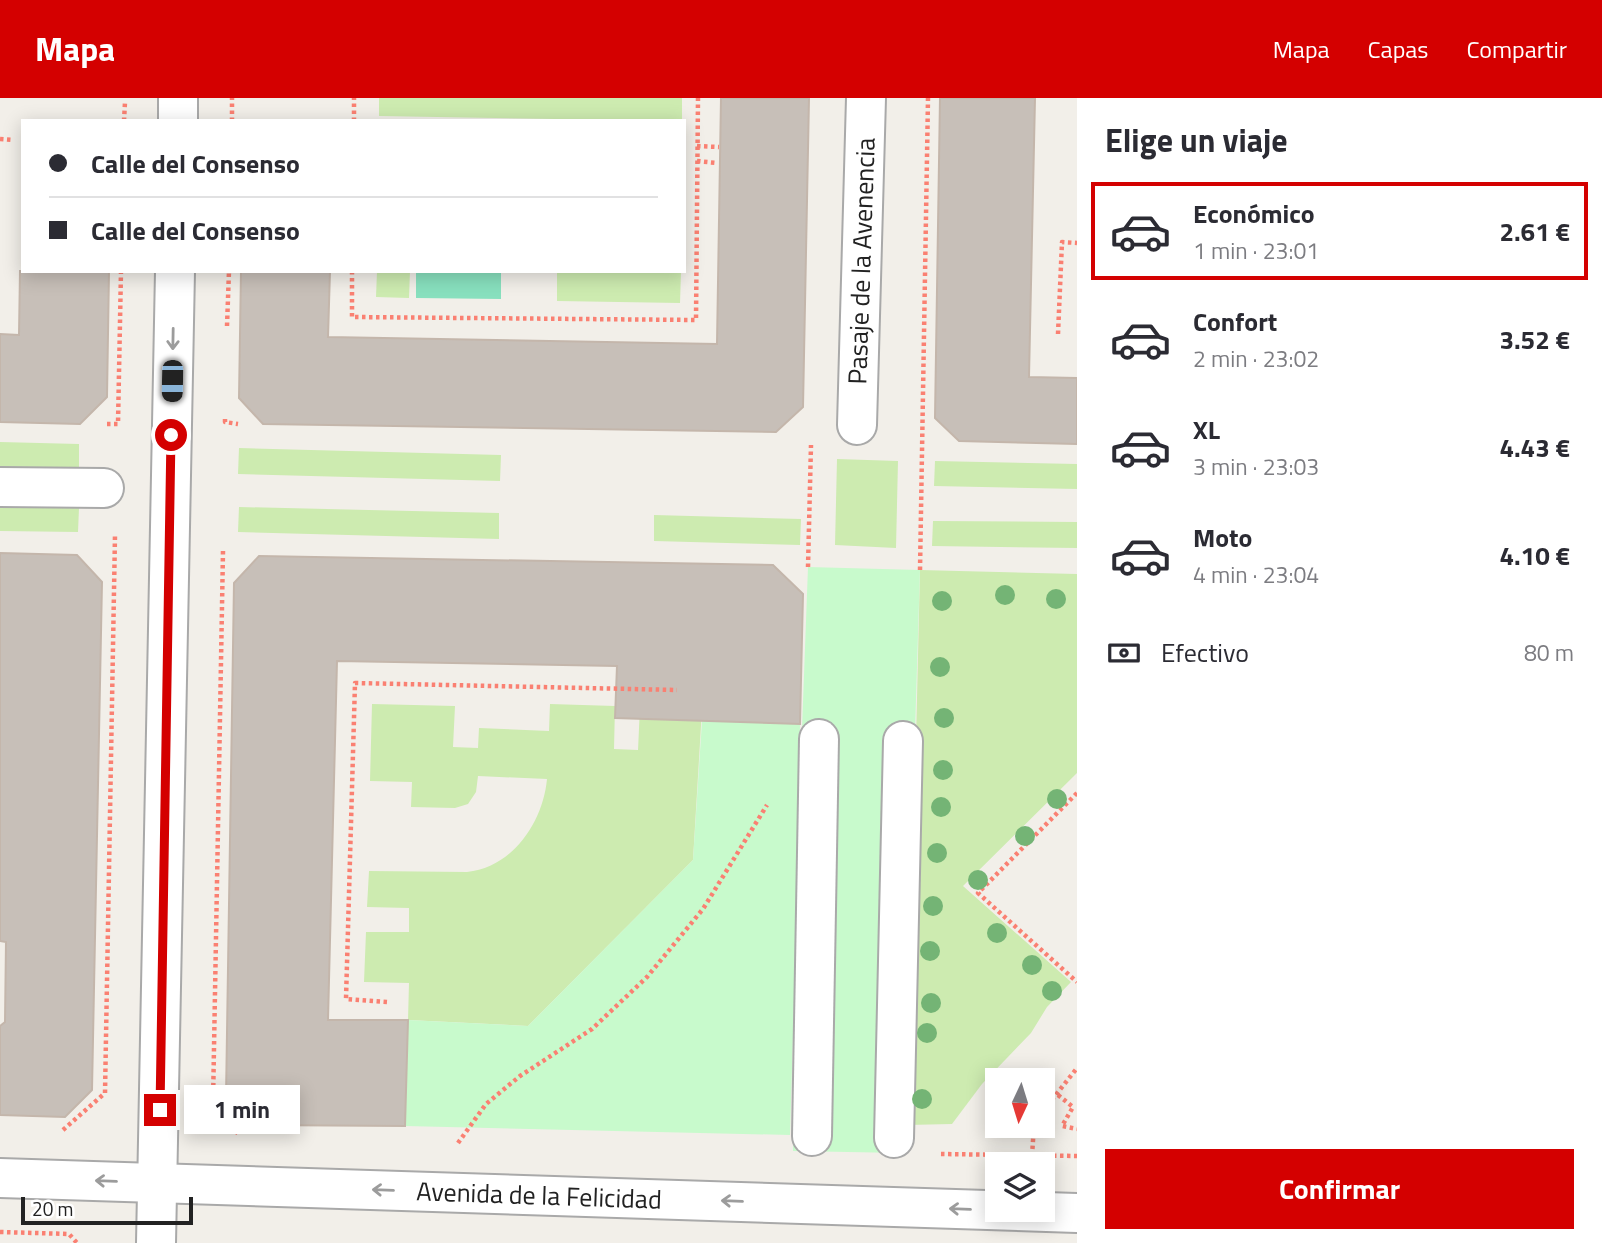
<!DOCTYPE html>
<html lang="es">
<meta charset="utf-8">
<style>
body{margin:0;font-family:"Titillium Web",sans-serif;background:#f7f7f7;color:#2b2b33;height:100vh;display:flex;flex-direction:column;font-size:26px;white-space:nowrap}
*{box-sizing:border-box;margin:0}
p{font-size:23px;color:#7c7c81}
.icon{flex:none;width:38px;height:38px;fill:none;stroke:currentColor;stroke-width:2;stroke-linecap:round;stroke-linejoin:round}
.map{position:relative;flex:1;overflow:hidden}
.panel{display:flex;flex-direction:column;background:#fff;width:525px}
.panel>*{flex:none}
.guide{position:absolute;left:21px;top:21px;width:665px;height:154px;border-radius:0px;box-shadow:0 4px 18px #0003;display:grid;align-content:center;height:154px;padding:0 28px;background:#fff}
.needle{width:46px;rotate:184deg}
.tools{position:absolute;left:985px;top:970px;display:grid;gap:14px}
.tools a{display:grid;place-items:center;width:70px;height:70px;border-radius:0px;background:#fff;box-shadow:0 4px 18px #0003;font-size:35px}
.scale{position:absolute;left:21px;bottom:18px;width:172px;box-sizing:border-box;padding-left:7px;border:4px solid #222;border-top:0;font-size:19px;line-height:24px;white-space:nowrap;color:#222;-webkit-text-stroke:5px #fff;paint-order:stroke}
.end{position:absolute;width:32px;height:32px;margin:-16px;border:9px solid #d40000;background:#fff;box-shadow:0 0 0 4px #fff}
.from{border-radius:50%}
.bubble{position:absolute;height:49px;border-radius:0px;background:#fff;box-shadow:0 4px 18px #0003;font-size:23px;font-weight:700;line-height:49px;text-align:center}
.car{position:absolute;width:21px;height:42px;margin:-21px -10px;border-radius:9px;box-shadow:0 0 5px 2px #0007;background:linear-gradient(#222 24%,#8ab4d8 0 40%,#222 0 76%,#8ab4d8 0 86%,#222 0)}
.guide b{display:flex;align-items:center;gap:24px;height:66px;font-size:26px}
.guide b+b{border-top:2px solid #e1e1e2}
.guide i{width:18px;height:18px;background:#2b2b33}
ul{padding:0;list-style:none}
li{display:flex;align-items:center;gap:21px;height:98px;margin:0 14px 10px;padding:0 14px;border:4px solid transparent;border-radius:0px}
li div{flex:1}
li b{display:block;font-size:26px}
li em{font-style:normal;font-weight:700}
li.active{border-color:#d40000}
li>.icon{width:63px;height:63px;stroke-width:1.5}
h2{padding:0 28px;font-size:32px;line-height:84px}
.pay{display:flex;align-items:center;gap:18px;height:77px;padding:0 28px;font-size:26px}
.pay p{margin-inline-start:auto}
.primary-button{display:flex;gap:14px;margin-top:auto;padding:14px 28px}
.primary-button a{flex:1;height:80px;border-radius:0px;background:#d40000;color:#fff;font-size:28px;font-weight:700;line-height:80px;text-align:center}
header{display:flex;align-items:center;gap:42px;box-sizing:border-box;height:98px;padding:0 35px;background:#d40000;color:#fff}
header strong{font-size:33px}
nav{display:flex;gap:38px;margin-inline-start:auto;font-size:24px}
main{display:flex;flex:1;min-height:0}
.map>svg:first-child{display:block}
</style>
<header>
<strong>Mapa</strong>
<nav><a>Mapa</a><a>Capas</a><a>Compartir</a></nav>
</header>
<main>
<div class="map">
<svg width="1077" height="1145" viewBox="0 0 1077 1145">
<rect width="100%" height="100%" fill="#f2efe9"/>
<g fill="#cdebb0">
<path d="M379,0H682V23L379,18Z"/>
<path d="M377,173H410L409,200L376,199Z"/>
<path d="M557,173H681L680,205L557,203Z"/>
<path d="M0,344L79,346V371L0,370Z"/>
<path d="M239,350L501,357L500,383L238,376Z"/>
<path d="M837,361L898,363L896,450L835,447Z"/>
<path d="M935,363L1077,366V391L934,388Z"/>
<path d="M0,408L79,410L78,434L0,433Z"/>
<path d="M239,409L499,415V441L238,434Z"/>
<path d="M654,417L801,421L800,447L654,443Z"/>
<path d="M933,423L1077,424V450L932,448Z"/>
<path d="M920,472L1077,476V675L963,788L1071,884L1047,909L1031,935L982,986L952,1026L907,1027Z"/>
<path d="M372,606L455,608L453,649L478,650L479,630L549,633L550,606L615,608L614,651L638,652L640,609L702,611L693,762L528,928L408,922L409,885L364,884L366,834H409V810L367,809L369,773L467,774C513,769 543,724 547,681L478,678L476,694L468,706L455,710L411,709L412,684L370,683Z"/>
</g>
<path fill="#c8facc" d="M808,469L920,472L902,1055L793,1053L794,904L790,1037L405,1028L408,922L528,928L693,762L702,623L800,626L798,739Z"/>
<path fill="#88e0be" d="M416,173H501V201L416,200Z"/>
<g fill="#c7bfb8" stroke="#c4b6ab" stroke-width="2">
<path d="M721,0H809L803,309L776,334L263,326L239,300L241,173H330L328,239L717,246Z"/>
<path d="M940,0H1035L1029,279L1077,280V346L959,343L935,320Z"/>
<path d="M20,173H109L107,299L80,326L0,324V236L19,237Z"/>
<path d="M0,455L77,457L102,484L92,992L65,1019L0,1017V928L5,924L6,844L0,843Z"/>
<path d="M259,458L773,467L803,496L800,626L615,620L617,568L337,563L328,922H408L405,1028L249,1027L226,999L234,485Z"/>
</g>
<g fill="none" stroke-linecap="round" stroke-linejoin="round">
<g stroke="#a9a9a9" stroke-width="42">
<g id="minor">
<path d="M178,23V0"/>
<path d="M857,327L866,0"/>
<path d="M0,389L104,390"/>
<path d="M812,1038L819,641"/>
<path d="M894,1040L903,643"/>
<path d="M0,1080L1077,1115"/>
<path d="M156,1145L175,173"/>
</g>
</g>
<g stroke="#fa8072" stroke-width="4.5" stroke-dasharray="3.5 3.5" stroke-linecap="butt">
<path d="M124,23L125,4"/>
<path d="M232,23V0"/>
<path d="M354,23V0"/>
<path d="M0,41L13,42"/>
<path d="M697,48L719,49"/>
<path d="M697,63L717,65"/>
<path d="M352,173V219L696,222L698,0"/>
<path d="M227,228L229,173"/>
<path d="M1058,236L1062,144L1077,145"/>
<path d="M225,321V324L238,326"/>
<path d="M107,326H118L121,173"/>
<path d="M223,453L213,1005L239,1037"/>
<path d="M808,469L811,347"/>
<path d="M920,472L928,0"/>
<path d="M1077,695L978,795L1077,884"/>
<path d="M387,904L346,901L355,585L677,592"/>
<path d="M1058,997L1073,1009L1062,1028L1077,1031"/>
<path d="M1043,1013L1077,970"/>
<path d="M987,1020L998,1021"/>
<path d="M63,1032L105,995L115,437"/>
<path d="M458,1045L486,1006L520,978L592,931L647,879L703,811L767,707"/>
<path d="M941,1056L1077,1058"/>
<path d="M1032,1058L1034,1027"/>
<path d="M0,1134L69,1136L77,1145"/>
</g>
<use href="#minor" stroke="#fff" stroke-width="38"/>
</g>
<g fill="#74b475">
<circle cx="1005" cy="497" r="10"/>
<circle cx="1056" cy="501" r="10"/>
<circle cx="942" cy="503" r="10"/>
<circle cx="940" cy="569" r="10"/>
<circle cx="944" cy="620" r="10"/>
<circle cx="943" cy="672" r="10"/>
<circle cx="1057" cy="701" r="10"/>
<circle cx="941" cy="709" r="10"/>
<circle cx="1025" cy="738" r="10"/>
<circle cx="937" cy="755" r="10"/>
<circle cx="978" cy="782" r="10"/>
<circle cx="933" cy="808" r="10"/>
<circle cx="997" cy="835" r="10"/>
<circle cx="930" cy="853" r="10"/>
<circle cx="1032" cy="867" r="10"/>
<circle cx="1052" cy="893" r="10"/>
<circle cx="931" cy="905" r="10"/>
<circle cx="927" cy="935" r="10"/>
<circle cx="922" cy="1001" r="10"/>
</g>
<defs><path id="oneway-shaft" d="M-6 0H5M1.5-3L5.5 0L1.5 3" fill="none" stroke-width="1.6" stroke-linecap="round" stroke-linejoin="round" transform="scale(1.75)"/></defs>
<g stroke="#9c9c9c">
<use href="#oneway-shaft" transform="translate(173 241) rotate(91)"/>
<use href="#oneway-shaft" transform="translate(106 1083) rotate(-178)"/>
<use href="#oneway-shaft" transform="translate(383 1092) rotate(-178)"/>
<use href="#oneway-shaft" transform="translate(732 1103) rotate(-178)"/>
<use href="#oneway-shaft" transform="translate(960 1111) rotate(-178)"/>
</g>
<g fill="none" stroke-linecap="round" stroke-linejoin="round">
<path stroke="#d40000" stroke-width="9" d="M160,1012L171,337"/>
</g>
<g text-anchor="middle" dominant-baseline="central" stroke-width="6" stroke-linejoin="round" paint-order="stroke">
<g font-size="26" fill="#222" stroke="#fff">
<text transform="translate(861 163) rotate(-88)">Pasaje de la Avenencia</text>
<text transform="translate(539 1097) rotate(2)">Avenida de la Felicidad</text>
</g>
</g>
</svg>
<div class="tools">
<a><svg class="needle" viewBox="-14 -14 28 28"><path d="M0-13l5 13h-10z" fill="#e53935"/><path d="M0 13l5-13h-10z" fill="#7c7c81"/></svg></a>
<a><svg class="icon" aria-label="layers" viewBox="0 0 24 24"><path d="M12 4l9 5-9 5-9-5zM3 14l9 5 9-5"/></svg></a>
</div>
<div class="scale">20 m</div>
<i class="end from" style="left:171px;top:337px"></i>
<i class="end" style="left:160px;top:1012px"></i>
<div class="bubble" style="left:184px;top:987px;width:116px">1 min</div>
<i class="car" style="left:172px;top:283px;rotate:181deg"></i>
<div class="guide">
<b><i class="from"></i>Calle del Consenso</b>
<b><i></i>Calle del Consenso</b>
</div>
</div>
<section class="panel">
<h2>Elige un viaje</h2>
<ul>
<li class="active"><svg class="icon" aria-label="car" viewBox="0 0 24 24"><path d="M5 17H2v-5l4-1 3-4h7l3 4 3 1v5h-3M9 17h6M6 11h13"/><circle cx="7" cy="17" r="2"/><circle cx="17" cy="17" r="2"/></svg><div><b>Económico</b><p>1 min · 23:01</p></div><em>2.61 €</em></li>
<li><svg class="icon" aria-label="car" viewBox="0 0 24 24"><path d="M5 17H2v-5l4-1 3-4h7l3 4 3 1v5h-3M9 17h6M6 11h13"/><circle cx="7" cy="17" r="2"/><circle cx="17" cy="17" r="2"/></svg><div><b>Confort</b><p>2 min · 23:02</p></div><em>3.52 €</em></li>
<li><svg class="icon" aria-label="car" viewBox="0 0 24 24"><path d="M5 17H2v-5l4-1 3-4h7l3 4 3 1v5h-3M9 17h6M6 11h13"/><circle cx="7" cy="17" r="2"/><circle cx="17" cy="17" r="2"/></svg><div><b>XL</b><p>3 min · 23:03</p></div><em>4.43 €</em></li>
<li><svg class="icon" aria-label="car" viewBox="0 0 24 24"><path d="M5 17H2v-5l4-1 3-4h7l3 4 3 1v5h-3M9 17h6M6 11h13"/><circle cx="7" cy="17" r="2"/><circle cx="17" cy="17" r="2"/></svg><div><b>Moto</b><p>4 min · 23:04</p></div><em>4.10 €</em></li>
</ul>
<div class="pay"><svg class="icon" aria-label="cash" viewBox="0 0 24 24"><path d="M3 7h18v10H3z"/><circle cx="12" cy="12" r="2"/></svg>Efectivo<p>80 m</p></div>
<div class="primary-button"><a>Confirmar</a></div>
</section>
</main>
